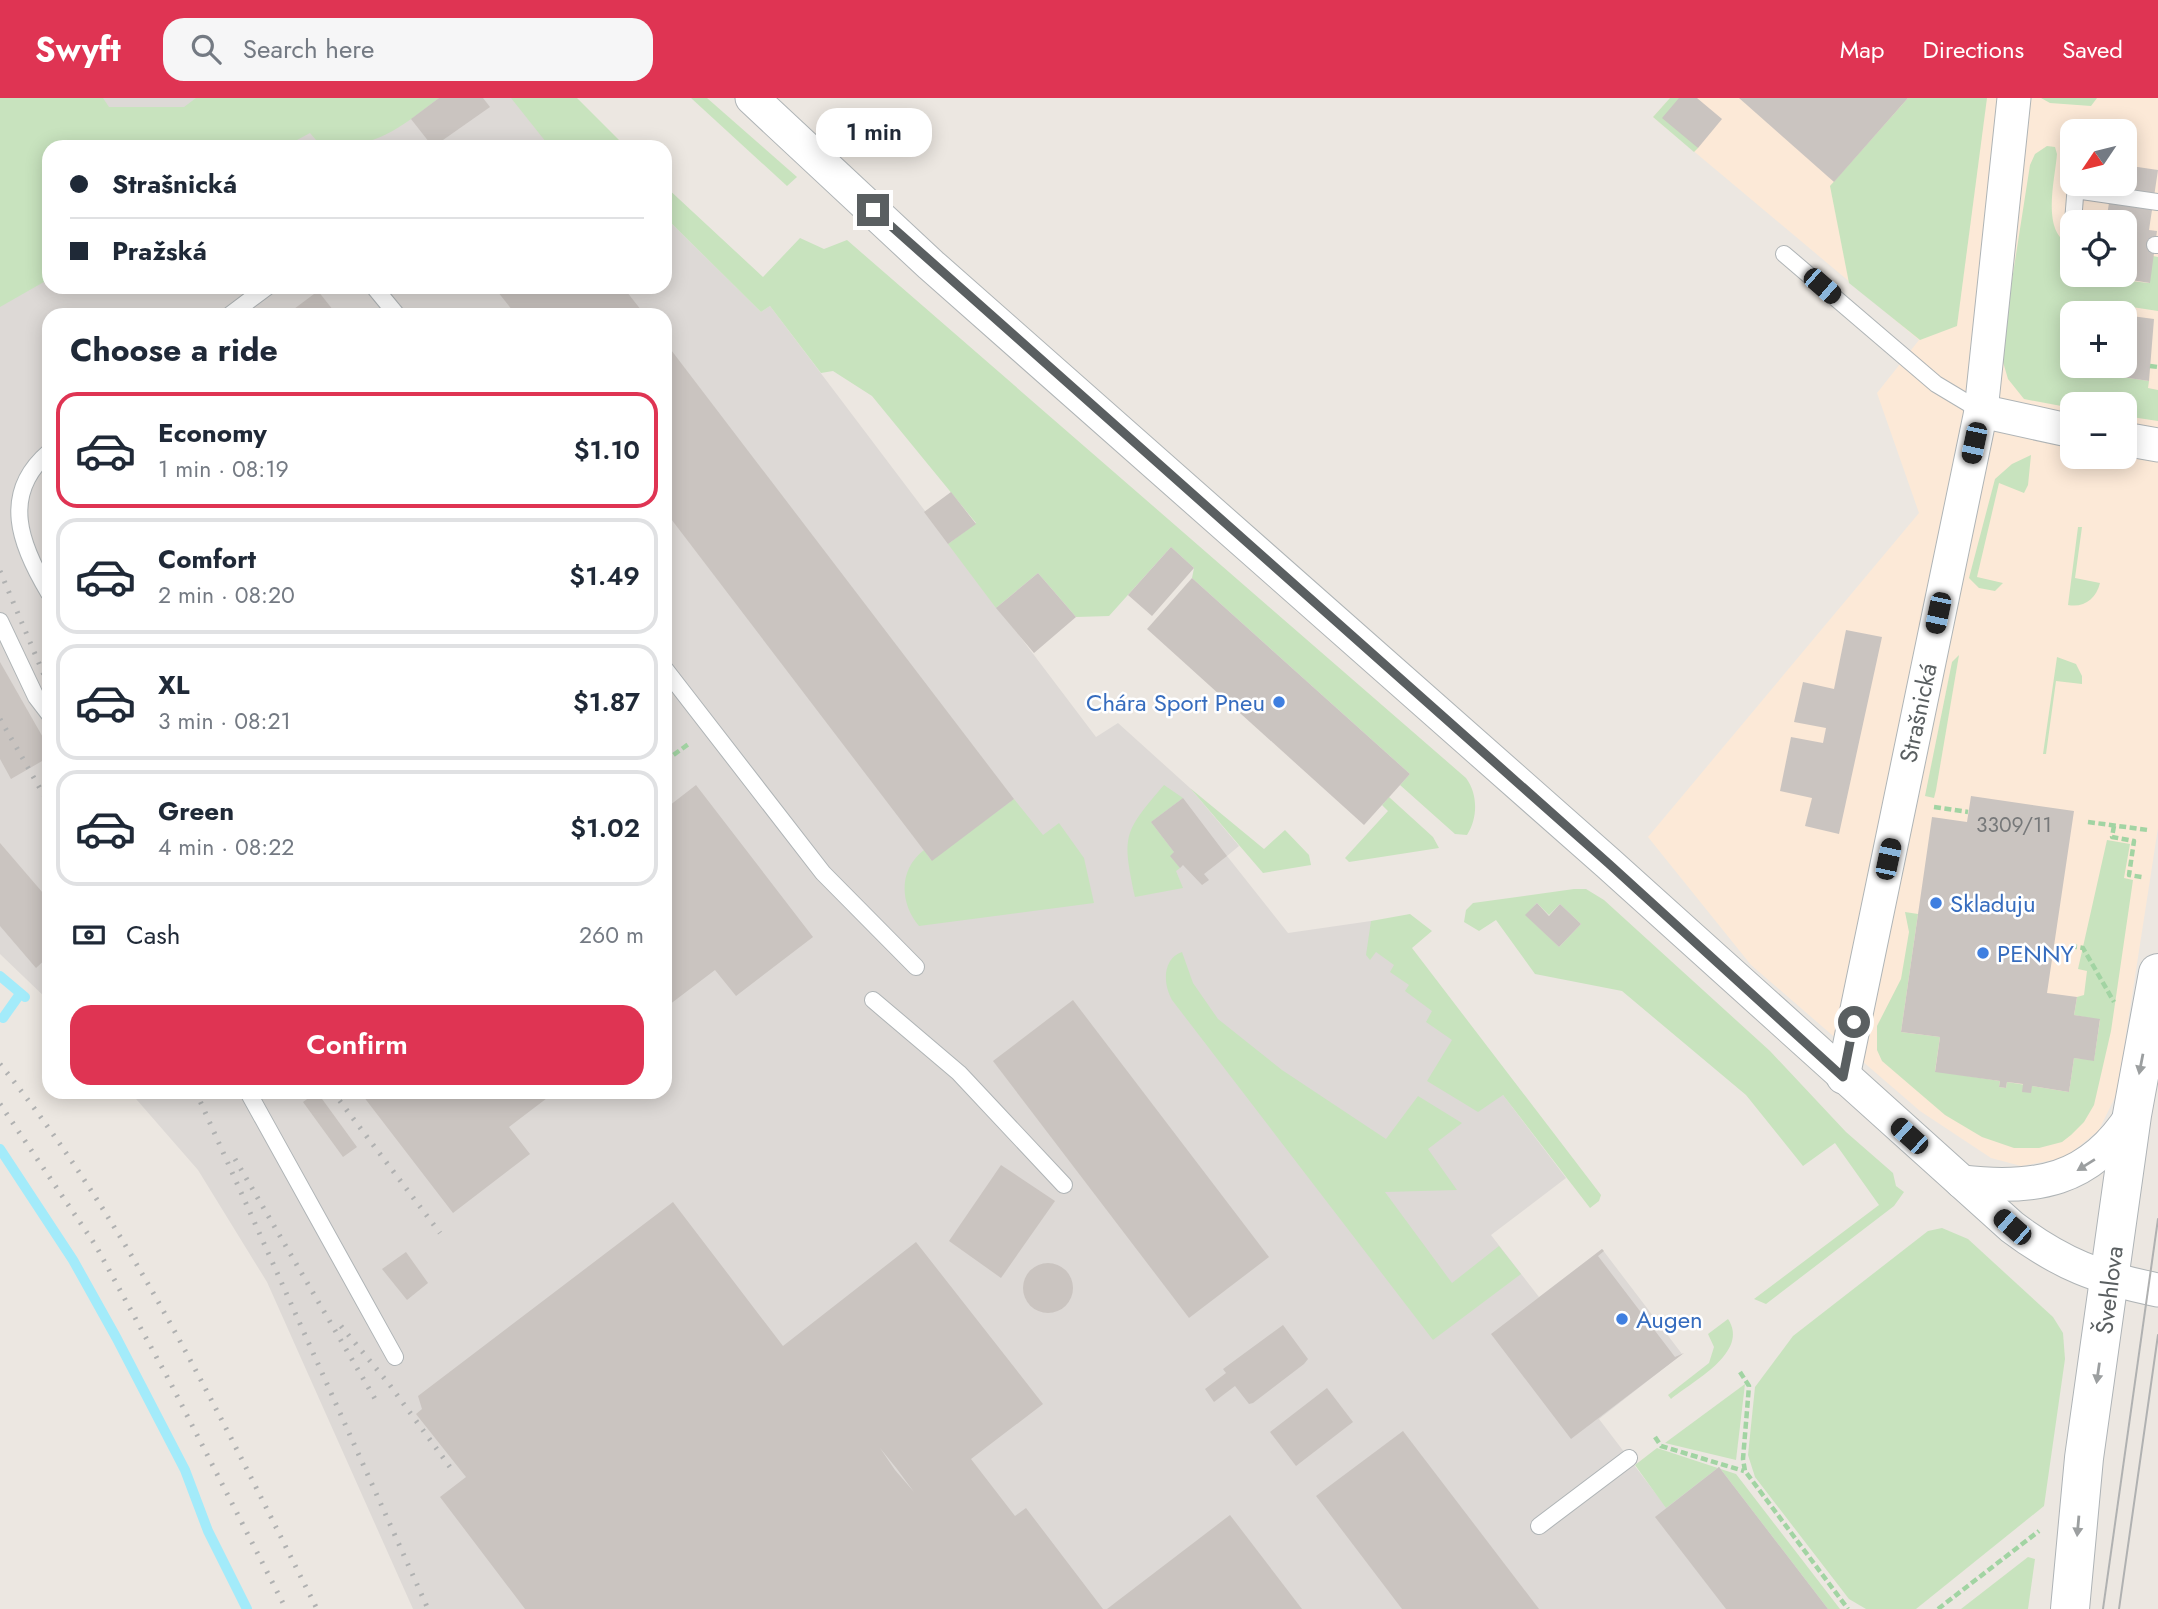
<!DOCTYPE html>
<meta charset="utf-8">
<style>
body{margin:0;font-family:Jost,sans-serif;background:#f6f6f7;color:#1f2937;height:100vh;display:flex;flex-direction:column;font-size:26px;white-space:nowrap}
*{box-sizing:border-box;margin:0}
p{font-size:23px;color:#747a83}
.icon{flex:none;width:38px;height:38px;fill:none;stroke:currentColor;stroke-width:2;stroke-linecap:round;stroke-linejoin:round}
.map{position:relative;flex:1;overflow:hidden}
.side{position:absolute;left:42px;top:210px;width:630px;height:791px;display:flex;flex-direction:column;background:#fff;border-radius:21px;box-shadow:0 4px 18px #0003}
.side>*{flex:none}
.guide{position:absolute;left:42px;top:42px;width:630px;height:154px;border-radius:21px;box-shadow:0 4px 18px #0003;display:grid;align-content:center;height:154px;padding:0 28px;background:#fff}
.needle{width:46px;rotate:235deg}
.fabs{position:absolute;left:2060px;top:21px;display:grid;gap:14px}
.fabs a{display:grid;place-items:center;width:77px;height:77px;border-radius:14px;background:#fff;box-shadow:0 4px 18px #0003;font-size:35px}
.end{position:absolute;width:32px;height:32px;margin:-16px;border:9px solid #5a5f61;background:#fff;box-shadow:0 0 0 4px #fff}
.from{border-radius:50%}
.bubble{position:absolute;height:49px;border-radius:21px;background:#fff;box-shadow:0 4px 18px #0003;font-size:23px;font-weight:600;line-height:49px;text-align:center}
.car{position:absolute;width:21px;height:42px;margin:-21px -10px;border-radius:9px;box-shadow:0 0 5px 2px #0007;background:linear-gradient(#222 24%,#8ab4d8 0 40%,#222 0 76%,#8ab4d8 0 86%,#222 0)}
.guide b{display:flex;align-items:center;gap:24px;height:66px;font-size:26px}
.guide b+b{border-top:2px solid #e0e1e3}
.guide i{width:18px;height:18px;background:#1f2937}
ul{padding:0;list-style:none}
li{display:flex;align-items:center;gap:21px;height:116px;margin:0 14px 10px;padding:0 14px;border:4px solid #e0e1e3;border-radius:21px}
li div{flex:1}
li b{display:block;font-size:26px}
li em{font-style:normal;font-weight:600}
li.active{border-color:#df3453}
li>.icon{width:63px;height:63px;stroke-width:1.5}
h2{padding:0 28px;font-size:32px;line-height:84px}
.pay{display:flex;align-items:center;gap:18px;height:77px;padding:0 28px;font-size:26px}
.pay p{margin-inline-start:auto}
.button{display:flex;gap:14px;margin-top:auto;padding:14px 28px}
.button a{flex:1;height:80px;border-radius:21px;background:#df3453;color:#fff;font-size:28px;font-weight:600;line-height:80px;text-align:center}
header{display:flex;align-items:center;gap:42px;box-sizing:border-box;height:98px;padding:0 35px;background:#df3453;color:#fff}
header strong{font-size:33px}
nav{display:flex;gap:38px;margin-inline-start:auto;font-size:24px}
.search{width:490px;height:63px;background:#f6f6f7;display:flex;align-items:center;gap:18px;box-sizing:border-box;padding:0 24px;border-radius:21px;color:#747a83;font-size:26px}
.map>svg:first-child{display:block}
</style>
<header>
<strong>Swyft</strong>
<div class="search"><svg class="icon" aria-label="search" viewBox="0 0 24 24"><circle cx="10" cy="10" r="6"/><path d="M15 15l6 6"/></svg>Search here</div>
<nav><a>Map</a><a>Directions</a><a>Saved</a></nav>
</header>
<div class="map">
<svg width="2158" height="1511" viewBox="0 0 2158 1511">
<rect width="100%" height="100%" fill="#ece7e1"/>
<path fill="#fce9d7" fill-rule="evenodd" d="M1670,0H2158V730L2117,995L2099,1032L2065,1060L2021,1068L1991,1060L1920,1013L1751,867L1648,739L1919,415L1877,295L1919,242L1653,19ZM2072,33H2124V86H2072ZM2072,124H2124V177H2072ZM2072,215H2124V268H2072ZM2072,306H2124V359H2072Z"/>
<path fill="#ddd9d6" d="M0,0H544L593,49H49V189H665V119L761,214L770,208L1096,639L1118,625L1190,690L1239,748L1227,758L1288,835L1371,823L1566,1080L1491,1137L1539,1199L1602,1151L1682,1256L1599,1321L1666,1409L1719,1369L1828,1511H413L267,1184L198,1072L130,994H665V217H49V903L0,856Z"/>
<g fill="#c8e3be" fill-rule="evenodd">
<path d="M0,0H103L109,9H184L196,0H439C397,32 378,49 322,49L310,35L284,49H49V181L0,209Z"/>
<path d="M511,0H577L626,49H550Z"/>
<path d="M691,0H707L797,79L787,88Z"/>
<path d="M1670,0H1679L1698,50L1694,54L1653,19Z"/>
<path d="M1908,0H1987L1957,228L1920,242L1849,185L1830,88Z"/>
<path d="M2041,0H2097L2091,8L2050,5Z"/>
<path d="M2047,48L2055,49L2057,56C2055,82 2040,137 2072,147V177L2149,185L2153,158L2158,159V213L2106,205L2103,215H2072V268H2096L2095,275L2149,283L2148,290L2158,292V323L2125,318L2124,306H2072V310L2024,301L2008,281L2003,264L2007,214L2030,67L2035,56Z"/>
<path d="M665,88L763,179L800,140L824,151L847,142L1466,680C1478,696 1478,720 1467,737L1455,736L1400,687L1410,676L1192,480L1194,470L1171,449L1109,518L1076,519L1038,475L996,510L948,446L976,425L872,298L833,273L821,275L770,208L761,214L665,119Z"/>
<path d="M2031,357L2028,387L2024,395L1999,385L1977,479L2003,485L1995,493L1979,490L1969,480L1995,381L2012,366Z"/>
<path d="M2078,429H2082L2075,480L2100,485C2096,501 2084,510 2068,507Z"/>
<path d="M1959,557L1936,692L1934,700L1925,698L1952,564Z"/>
<path d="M2057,559L2076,566L2082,578V586L2056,583L2046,656H2043Z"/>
<path d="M1164,687L1183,700L1151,724L1174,754L1171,758L1180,770L1176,773L1183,790L1135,799C1122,737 1123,735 1164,687Z"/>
<path d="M1190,690L1264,751L1285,732L1309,757L1311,767L1263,775Z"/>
<path d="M1389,699L1433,739L1439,750L1349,764L1345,760L1388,713L1382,707Z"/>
<path d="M1014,701L1043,737L1059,725L1084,760L1094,805L919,828C899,804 899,771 924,752L931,762Z"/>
<path d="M2107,742L2130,746L2124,780L2133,782L2111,933L2094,1007L2084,1024L2071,1037L2062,1044L2039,1050H2014L1982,1039L1945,1017L1882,963L1877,952V928L1901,881L1909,834L1905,814L1918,816L1901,934L1940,939L1935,973L2000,983L1999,989L2006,990L2007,984L2069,994L2074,960L2094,962L2100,922L2074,917L2077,899L2084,897L2087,873L2078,871Z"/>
<path d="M1574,791H1586L1604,802L1770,953L1846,1034L1893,1075L1896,1088L1904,1094L1894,1108L1766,1206L1754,1201L1879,1107L1835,1045L1803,1068L1746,997L1622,893L1535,876L1496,822L1479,833L1464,824L1466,812L1473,805ZM1537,805L1549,817L1560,806L1581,826L1559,849L1526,817Z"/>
<path d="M1410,816L1432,833L1412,850L1601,1097L1599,1103L1590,1110L1503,997L1478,1014L1427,983L1452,942L1426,924L1432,913L1405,893L1409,887L1390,874L1394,867L1376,854L1370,862L1366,857L1371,823Z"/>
<path d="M1182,854L1193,885L1218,921L1282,972L1386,1041L1418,998L1462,1025L1428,1051L1457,1092L1385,1094L1452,1185L1499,1148L1521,1176L1433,1242L1172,902C1163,886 1162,861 1182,854Z"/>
<path d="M1942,1130L1968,1141L2053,1219L2063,1235L2065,1261L2044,1408L1916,1511H1866L1849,1501L1755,1379L1748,1357L1755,1289L1793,1238L1928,1133Z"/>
<path d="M1728,1221C1750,1254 1693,1283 1671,1301L1668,1297L1709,1265L1714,1249L1708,1236Z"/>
<path d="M1745,1286L1736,1362L1665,1345Z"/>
<path d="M1657,1350L1736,1376L1840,1511H1828L1719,1369L1666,1410L1635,1367Z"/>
<path d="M2028,1459L2035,1461L2028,1511H1961Z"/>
</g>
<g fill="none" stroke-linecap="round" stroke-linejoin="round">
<g stroke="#a3ebfa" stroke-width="10">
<path d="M0,878L25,899"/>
<path d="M3,920L20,896"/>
<path d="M0,1051L73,1162L116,1239L185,1372L208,1433L247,1511"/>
</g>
</g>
<g fill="#cac4c0" fill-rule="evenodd">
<path d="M439,0H483L490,9L433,49L411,21Z"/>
<path d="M1679,0H1697L1722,21L1698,50L1662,20Z"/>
<path d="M1739,0H1908L1834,84Z"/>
<path d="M2124,67L2158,72L2149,132L2157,133L2150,185L2106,178L2124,177V124H2106L2112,86H2124Z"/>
<path d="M494,189H623L645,217H516Z"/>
<path d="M318,193L337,217H286Z"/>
<path d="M2124,217L2154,221L2149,283L2095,275L2096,268H2124Z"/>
<path d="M665,244L1014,701L932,763L665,413Z"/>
<path d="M951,394L976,426L948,446L924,414Z"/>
<path d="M1171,449L1194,470L1152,518L1128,497Z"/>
<path d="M1038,475L1076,519L1034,555L996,510Z"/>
<path d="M1192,480L1410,676L1364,727L1147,531Z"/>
<path d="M1846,532L1882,539L1839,736L1805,728L1812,700L1780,693L1791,639L1823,645L1826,630L1794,624L1803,584L1834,591Z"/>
<path d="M0,564L49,650V659L11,681L0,661Z"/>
<path d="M696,687L813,839L736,898L715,872L665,910V711Z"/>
<path d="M1971,698L2074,713L2047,895L2077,899L2074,917L2100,921L2094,963L2074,960L2069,994L2032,988L2031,995L2022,994L2023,986L2007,984L2006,990L1999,989L2000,983L1935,974L1940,939L1901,934L1932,719L1967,724Z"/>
<path d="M1183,700L1227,758L1204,776L1209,782L1202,787L1183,767L1180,770L1170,758L1174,754L1151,724Z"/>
<path d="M0,745L49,802V858L36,870L0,828Z"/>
<path d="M1537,805L1549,818L1560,806L1581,826L1559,849L1525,817Z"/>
<path d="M1073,902L1269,1159L1189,1220L993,963Z"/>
<path d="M317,994L357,1049L343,1059L303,1004Z"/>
<path d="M360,994H555L509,1029L530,1056L453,1115Z"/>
<path d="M1001,1067L1055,1103L1001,1180L949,1143Z"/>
<path d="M673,1104L783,1248L916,1144L1043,1306L971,1361L1015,1418L1026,1410L1103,1511H525L440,1399L466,1379L416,1316L422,1311L418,1298ZM880,1350L897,1371L914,1394L895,1372Z"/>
<path d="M1602,1151L1604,1153L1598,1158L1675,1259L1684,1255L1571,1341L1491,1236Z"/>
<path d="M406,1154L428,1185L407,1202L382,1171Z"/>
<circle cx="1048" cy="1190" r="25"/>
<path d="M1283,1227L1308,1261L1304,1266L1253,1305L1249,1306L1235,1288L1214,1304L1205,1291L1226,1275L1223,1271Z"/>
<path d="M1327,1290L1353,1324L1296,1368L1270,1334Z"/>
<path d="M1403,1333L1539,1511H1402L1316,1398Z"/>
<path d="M1719,1369L1828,1511H1726L1655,1419Z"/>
<path d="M1230,1417L1302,1511H1107Z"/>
</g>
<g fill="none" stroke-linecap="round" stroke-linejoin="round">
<g stroke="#afb4b6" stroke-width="18">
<g id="lane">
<path d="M2082,33L2083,31"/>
<path d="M2075,92L2158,104"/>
<path d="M2073,124L2076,86"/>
<path d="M2155,147H2158"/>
<path d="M1784,156L1936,286L1981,313"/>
<path d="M374,189L397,217"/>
<path d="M230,217L267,189"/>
<path d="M49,354C0,396 20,447 49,495"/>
<path d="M0,523L36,599L49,616"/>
<path d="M665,571L823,775L916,869"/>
<path d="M873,902L959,975L1064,1087"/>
<path d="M248,994L395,1259"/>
<path d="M1539,1428L1629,1360"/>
</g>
</g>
<g stroke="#afb4b6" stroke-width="35">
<g id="street">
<path d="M752,0L931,167L1608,765L2012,1129C2061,1166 2098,1180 2158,1192"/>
<path d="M1981,313L2072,333"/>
<path d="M2124,341L2158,347"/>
<path d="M1843,979L1981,313L2014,0"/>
<path d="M1962,1084C2035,1092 2090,1084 2132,1017"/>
</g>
</g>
<g stroke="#aeb3b6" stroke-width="40">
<path id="secondary" d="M2070,1511L2084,1360L2132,1017L2158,875"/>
</g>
<g stroke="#a2d4a3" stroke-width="4.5" stroke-dasharray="7 3.5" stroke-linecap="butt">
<path d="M2150,268L2158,269"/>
<path d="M665,663L690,645"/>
<path d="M1934,709L1968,714"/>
<path d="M2088,724L2148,732"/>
<path d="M2114,728L2112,739L2134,743L2129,777L2142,779"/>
<path d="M2070,848L2083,850L2114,904"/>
<path d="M1740,1274L1749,1288L1743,1361L1745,1373L1848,1511"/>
<path d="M1655,1339L1661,1348L1744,1373"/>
<path d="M1938,1511L2039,1433"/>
</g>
<use href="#lane" stroke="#fff" stroke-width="16"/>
<use href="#street" stroke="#fff" stroke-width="33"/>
<use href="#secondary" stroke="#fff" stroke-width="38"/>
<g stroke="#b0b1b1" stroke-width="2">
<path d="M2103,1511L2158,1121"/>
<path d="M2119,1511L2158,1237"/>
</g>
<g stroke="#b0b1b1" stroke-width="5" stroke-dasharray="2 9" stroke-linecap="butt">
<path d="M0,473L49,589"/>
<path d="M0,621L49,706"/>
<path d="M0,966C133,1131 222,1323 317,1511"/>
<path d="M196,994L428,1511"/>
<path d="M333,994L440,1135"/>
<path d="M0,1006L96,1148L170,1284L286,1511"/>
<path d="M235,1061L378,1306"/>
<path d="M341,1228L389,1286L450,1369"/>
</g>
</g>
<defs><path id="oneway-solid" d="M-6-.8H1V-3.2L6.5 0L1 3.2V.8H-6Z" transform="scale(1.75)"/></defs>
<g fill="#9c9fa0">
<use href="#oneway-solid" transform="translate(2141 966) rotate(101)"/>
<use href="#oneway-solid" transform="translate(2086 1067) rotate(148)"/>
<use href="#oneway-solid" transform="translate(2098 1275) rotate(98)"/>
<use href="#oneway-solid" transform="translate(2078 1428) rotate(95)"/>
</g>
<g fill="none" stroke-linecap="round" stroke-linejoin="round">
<path stroke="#5a5f61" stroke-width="9" d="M873,112L1608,765L1843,979L1854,924"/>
</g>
<g fill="#3f7fe0" stroke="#fff" stroke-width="2.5">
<circle cx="1279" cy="604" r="7"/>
<circle cx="1936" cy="805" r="7"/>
<circle cx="1983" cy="855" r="7"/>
<circle cx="1622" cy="1221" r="7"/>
</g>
<g text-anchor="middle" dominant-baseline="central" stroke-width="5" stroke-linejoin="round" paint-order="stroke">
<g font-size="21" fill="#767879">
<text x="2014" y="727">3309/11</text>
</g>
<g font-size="24" fill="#366cbe" stroke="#fff" text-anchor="start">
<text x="1265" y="604" text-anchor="end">Chára Sport Pneu</text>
<text x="1950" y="805">Skladuju</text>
<text x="1997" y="855">PENNY</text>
<text x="1636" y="1221">Augen</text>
</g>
<g font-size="24" fill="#5a5f61" stroke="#fff">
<text transform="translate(1918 615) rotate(-78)">Strašnická</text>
<text transform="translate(2109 1192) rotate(-83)">Švehlova</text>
</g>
</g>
</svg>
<div class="fabs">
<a><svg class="needle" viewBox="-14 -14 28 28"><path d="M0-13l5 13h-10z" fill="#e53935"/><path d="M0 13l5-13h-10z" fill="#747a83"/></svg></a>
<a><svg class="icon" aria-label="locate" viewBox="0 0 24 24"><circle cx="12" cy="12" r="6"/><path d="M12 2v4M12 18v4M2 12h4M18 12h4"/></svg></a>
<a>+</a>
<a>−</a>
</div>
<i class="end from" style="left:1854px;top:924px"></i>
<i class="end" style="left:873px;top:112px"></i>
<div class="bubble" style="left:816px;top:10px;width:116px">1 min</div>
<i class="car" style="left:1822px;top:188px;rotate:131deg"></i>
<i class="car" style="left:1974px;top:345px;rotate:192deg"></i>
<i class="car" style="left:1938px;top:515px;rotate:192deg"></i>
<i class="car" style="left:1888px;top:761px;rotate:12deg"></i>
<i class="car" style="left:1909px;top:1038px;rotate:312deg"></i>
<i class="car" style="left:2012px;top:1129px;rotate:311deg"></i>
<div class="guide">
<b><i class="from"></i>Strašnická</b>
<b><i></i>Pražská</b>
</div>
<section class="side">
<h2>Choose a ride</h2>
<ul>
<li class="active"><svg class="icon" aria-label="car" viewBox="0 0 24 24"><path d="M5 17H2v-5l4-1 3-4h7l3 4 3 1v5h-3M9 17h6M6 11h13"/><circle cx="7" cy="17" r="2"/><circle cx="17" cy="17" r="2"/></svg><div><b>Economy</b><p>1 min · 08:19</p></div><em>$1.10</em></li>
<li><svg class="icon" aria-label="car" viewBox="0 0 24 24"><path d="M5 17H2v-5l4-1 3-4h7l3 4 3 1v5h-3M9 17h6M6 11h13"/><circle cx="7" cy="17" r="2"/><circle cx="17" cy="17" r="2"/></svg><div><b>Comfort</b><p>2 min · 08:20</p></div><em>$1.49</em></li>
<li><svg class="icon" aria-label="car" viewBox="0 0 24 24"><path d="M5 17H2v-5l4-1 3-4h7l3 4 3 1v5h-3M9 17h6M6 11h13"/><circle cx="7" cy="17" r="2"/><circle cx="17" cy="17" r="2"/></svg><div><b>XL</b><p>3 min · 08:21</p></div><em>$1.87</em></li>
<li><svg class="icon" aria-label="car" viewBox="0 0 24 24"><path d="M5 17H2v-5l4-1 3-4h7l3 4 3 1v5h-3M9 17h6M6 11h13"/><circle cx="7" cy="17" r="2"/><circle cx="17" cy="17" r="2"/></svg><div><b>Green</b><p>4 min · 08:22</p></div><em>$1.02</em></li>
</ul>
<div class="pay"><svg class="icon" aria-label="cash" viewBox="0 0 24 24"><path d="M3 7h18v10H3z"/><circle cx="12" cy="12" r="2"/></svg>Cash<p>260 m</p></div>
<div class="button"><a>Confirm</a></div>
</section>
</div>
